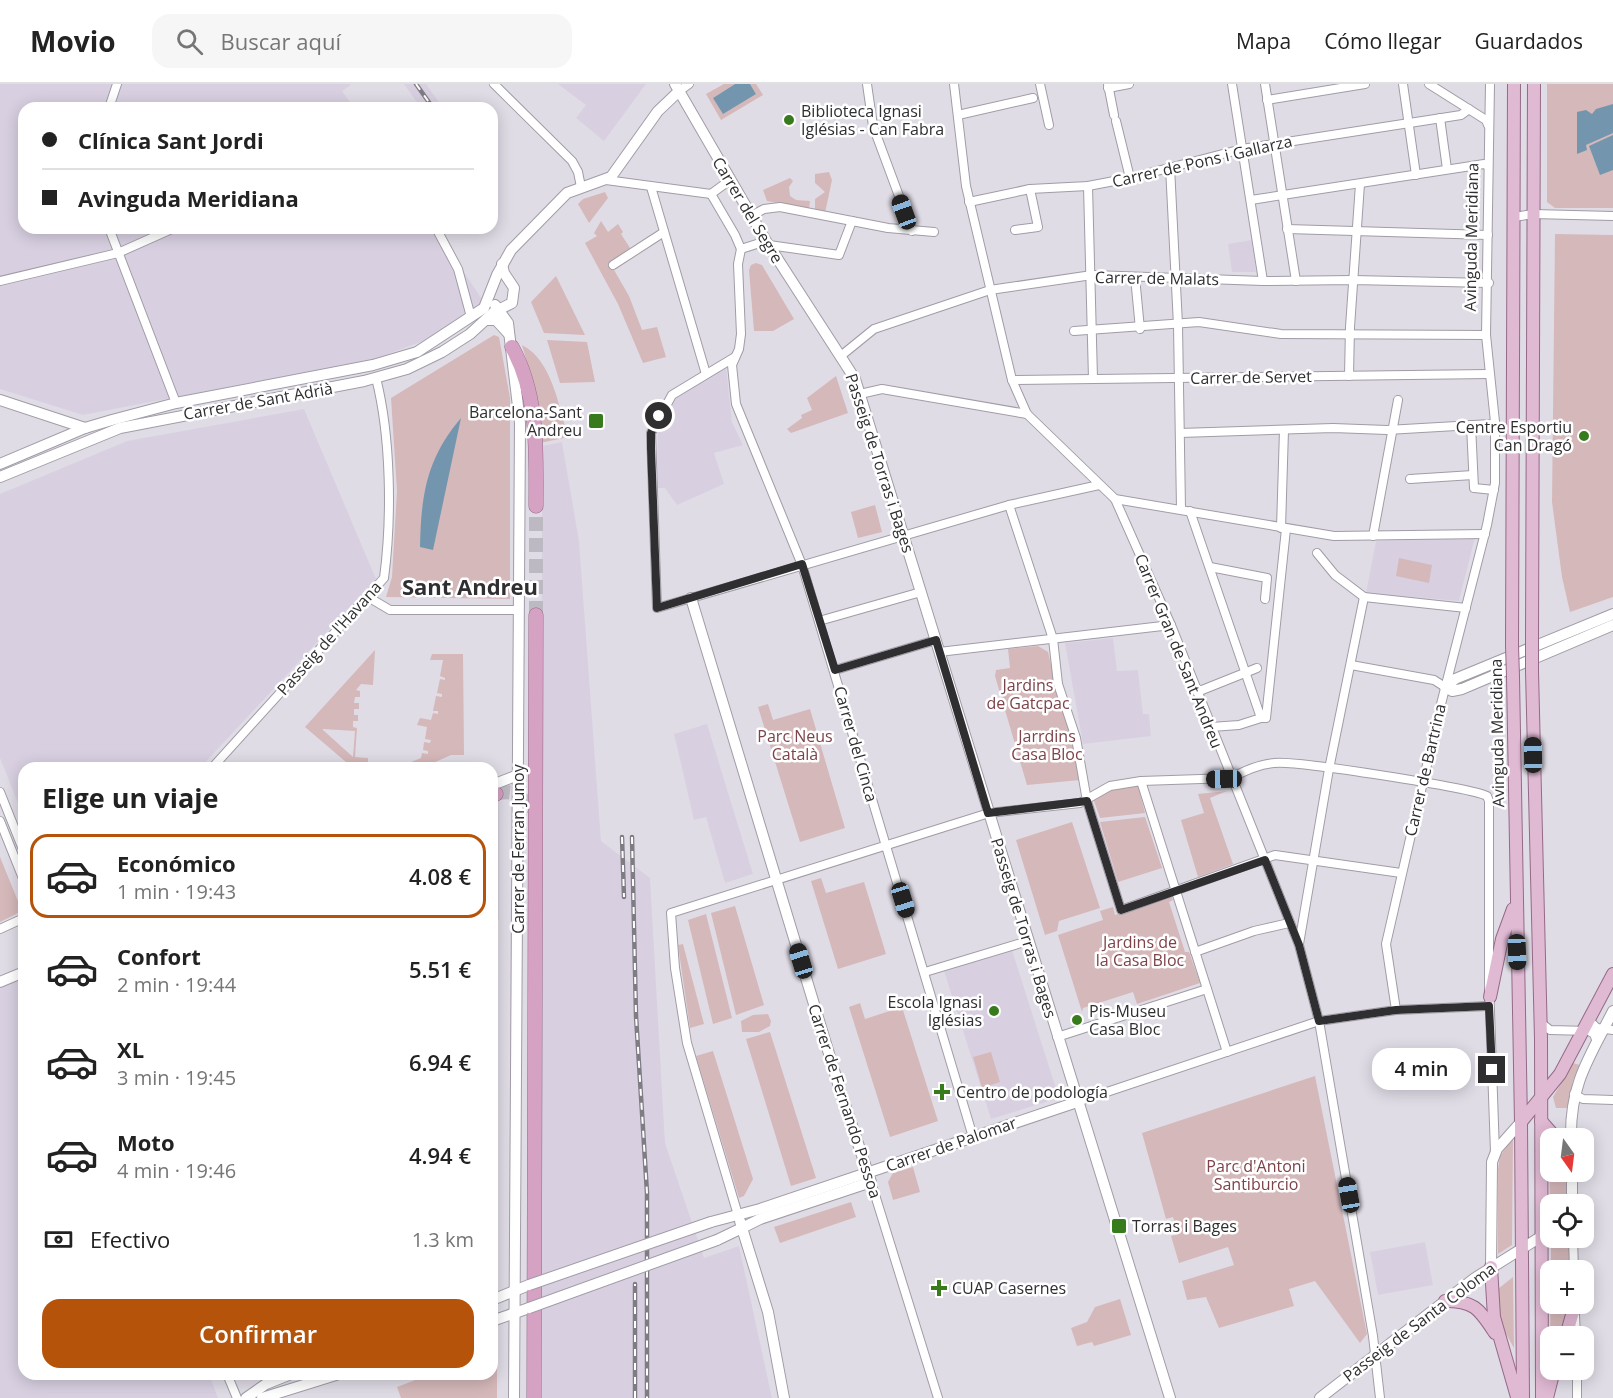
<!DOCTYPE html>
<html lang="es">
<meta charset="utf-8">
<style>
body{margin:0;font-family:"Open Sans",sans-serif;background:#f6f6f6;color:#222;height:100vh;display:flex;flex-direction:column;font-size:22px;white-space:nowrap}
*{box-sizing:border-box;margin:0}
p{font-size:20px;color:#767676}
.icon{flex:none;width:33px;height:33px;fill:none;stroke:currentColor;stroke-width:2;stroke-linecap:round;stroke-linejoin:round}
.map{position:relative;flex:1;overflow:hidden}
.sheet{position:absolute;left:18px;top:678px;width:480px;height:618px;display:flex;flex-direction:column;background:#fff;border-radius:18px;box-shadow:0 3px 15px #0003}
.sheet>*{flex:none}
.hud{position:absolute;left:18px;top:18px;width:480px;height:132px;border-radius:18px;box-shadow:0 3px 15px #0003;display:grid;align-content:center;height:132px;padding:0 24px;background:#fff}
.needle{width:39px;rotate:166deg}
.buttons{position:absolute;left:1540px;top:1044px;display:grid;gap:12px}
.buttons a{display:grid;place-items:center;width:54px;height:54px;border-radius:12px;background:#fff;box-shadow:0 3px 15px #0003;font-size:30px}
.end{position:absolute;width:27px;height:27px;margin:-14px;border:8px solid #2f2e31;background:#fff;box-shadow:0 0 0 3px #fff}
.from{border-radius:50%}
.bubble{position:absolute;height:42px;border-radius:18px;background:#fff;box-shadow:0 3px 15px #0003;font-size:20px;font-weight:600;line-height:42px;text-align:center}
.car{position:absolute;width:18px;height:36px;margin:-18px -9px;border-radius:8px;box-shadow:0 0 4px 2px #0007;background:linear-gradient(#222 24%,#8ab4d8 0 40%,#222 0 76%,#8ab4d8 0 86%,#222 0)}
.hud b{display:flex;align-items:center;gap:21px;height:57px;font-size:22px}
.hud b+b{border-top:2px solid #e0e0e0}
.hud i{width:15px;height:15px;background:#222}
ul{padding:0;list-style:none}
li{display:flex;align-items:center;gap:18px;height:84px;margin:0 12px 9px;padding:0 12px;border:3px solid transparent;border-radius:18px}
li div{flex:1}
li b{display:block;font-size:22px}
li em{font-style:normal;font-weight:600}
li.on{border-color:#b45309}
li>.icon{width:54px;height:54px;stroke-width:1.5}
h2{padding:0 24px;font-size:27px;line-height:72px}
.pay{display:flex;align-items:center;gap:15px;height:66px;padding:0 24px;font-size:22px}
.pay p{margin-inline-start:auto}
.primary-button{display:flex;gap:12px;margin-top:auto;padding:12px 24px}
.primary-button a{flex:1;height:69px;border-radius:18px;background:#b45309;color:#fff;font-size:24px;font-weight:600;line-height:69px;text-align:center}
header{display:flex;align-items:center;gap:36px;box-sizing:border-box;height:84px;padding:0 30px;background:#fff;border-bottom:2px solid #e0e0e0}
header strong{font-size:28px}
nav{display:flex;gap:33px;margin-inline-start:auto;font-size:21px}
.search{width:420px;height:54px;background:#f6f6f6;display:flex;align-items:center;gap:15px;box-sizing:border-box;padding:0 21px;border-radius:18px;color:#767676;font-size:22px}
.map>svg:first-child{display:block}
</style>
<header>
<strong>Movio</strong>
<div class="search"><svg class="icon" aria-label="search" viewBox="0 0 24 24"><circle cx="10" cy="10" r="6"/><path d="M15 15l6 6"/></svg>Buscar aquí</div>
<nav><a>Mapa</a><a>Cómo llegar</a><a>Guardados</a></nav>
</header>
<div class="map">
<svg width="1613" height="1314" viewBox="0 0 1613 1314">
<rect width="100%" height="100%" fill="#e0dce6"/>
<g fill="#d8d0e1">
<path d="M0,0H349L351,1L342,7L354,24H24V144H434L484,218L429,255L374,275L83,331L0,305Z"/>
<path d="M404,0H426L443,24H421Z"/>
<path d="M558,0H646L604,57L576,34L586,21Z"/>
<path d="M1252,156L1256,188H1232L1228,160Z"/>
<path d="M726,283L732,338L743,361L714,369L724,400L677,421L665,404H657L658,343L677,313Z"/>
<path d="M304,325L376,495L200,684H24V734L0,674V410L127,357Z"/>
<path d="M562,358L579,457L601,757L650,794L665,1059L704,1174L739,1162L772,1314H541L542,362Z"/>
<path d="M1475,453L1459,517L1366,509L1376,457Z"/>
<path d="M1113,554L1117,587L1138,586L1143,630H1149L1151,652L1083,660L1065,559Z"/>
<path d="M707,640L753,790L725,799L706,733L694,736L674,650Z"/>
<path d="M499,716V836H492V719Z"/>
<path d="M1012,866L1059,1014L991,1035L944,887Z"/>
<path d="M24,893V1290H209L218,1314H0V903Z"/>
<path d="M1425,1158L1433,1201L1378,1211L1370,1168Z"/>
</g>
<g fill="#d5b8ba" fill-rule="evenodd">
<path d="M724,0H735L713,14L756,10L750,0H756L763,11L721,36L706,10Z"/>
<path d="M1547,0H1613V124H1555L1547,118Z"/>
<path d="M829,88L832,96L825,129L815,126V115L825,108L815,99V90Z"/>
<path d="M790,94L793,97L789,103L790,112L796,116L810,117L809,125L767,117L763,106Z"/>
<path d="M605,108L608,114L589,139L578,120L583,115Z"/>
<path d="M601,137L608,148L618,140L623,148L621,150L630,164L610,179L629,212L642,246L657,243L666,273L643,279L618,220L585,159L597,152L594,149Z"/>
<path d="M1555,150L1613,151V513L1570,528L1562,493L1552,418Z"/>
<path d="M756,179L762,181L794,235L773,247H754L749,186L751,181Z"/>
<path d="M556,192L585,251L544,249L531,218Z"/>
<path d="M494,251L499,253L510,314V515L386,513L392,493L397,407L391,314Z"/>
<path d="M547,256L587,258L595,298L560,299Z"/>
<path d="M522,261C552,276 559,323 568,353L540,359L532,295Z"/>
<path d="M836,292L848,329L791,349L787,345L802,334L801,331L812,326L807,314Z"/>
<path d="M875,421L882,448L858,454L851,428Z"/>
<path d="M1399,474L1432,481L1429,499L1396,492Z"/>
<path d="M1038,562L1048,568L1059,615L1076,654L1080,696L1027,701L995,592L996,586L1010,584L1008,565Z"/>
<path d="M375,566L373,601L361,600L356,606L360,607V613H355L354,619H359V625H354V631H358V637H353V643L357,644L355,673L368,674V684H353L305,643ZM323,645L355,647L353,673L323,646Z"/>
<path d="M432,570H463L464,671H451L422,684H419L417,679L408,683L411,678L421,674L422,669L428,670V667L423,666L424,658L430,659L431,656L425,655L427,643L417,641L420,634L431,636L433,629L438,630V627H433L436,612L442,613V610L437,609L440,595L445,596V594L440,592L443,576H430Z"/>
<path d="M768,620L773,636L810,625L845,744L800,758L758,623Z"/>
<path d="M1138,701L1145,729L1100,734L1093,714L1106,706Z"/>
<path d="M1227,707L1210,714L1233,780L1198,793L1181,736L1204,729L1198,710Z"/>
<path d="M1145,733L1162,784L1118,798L1100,738Z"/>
<path d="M1072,738L1100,824L1059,837L1057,847L1045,851L1016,756Z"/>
<path d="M0,773L22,827L0,838Z"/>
<path d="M821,794L826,809L864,798L886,870L838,885L811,797Z"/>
<path d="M1172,813L1173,816L1169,818L1185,868H1189L1200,899L1137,920L1133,908L1083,924L1082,928L1058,851L1103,836L1100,827L1113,823L1115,831Z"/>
<path d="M735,822L764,921L736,931L711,829Z"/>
<path d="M706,830L732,934L713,940L688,836Z"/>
<path d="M683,860L704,940L690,944L678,861Z"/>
<path d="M860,919L865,935L902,923L938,1037L890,1053L849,923Z"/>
<path d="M768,930L771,937L770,942L759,948H742L741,937L753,931Z"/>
<path d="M770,948L816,1094L791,1102L746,955Z"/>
<path d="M713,967L753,1095L744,1112L739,1114L696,972Z"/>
<path d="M991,968L1000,998L982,1004L973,973Z"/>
<path d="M1573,979L1580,981L1573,996L1567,1024H1556L1553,1013Z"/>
<path d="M1315,992L1367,1250L1360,1259L1315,1197L1289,1205L1294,1222L1219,1244L1206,1213L1187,1216L1182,1197L1234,1181L1228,1163L1179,1179L1171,1152L1178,1150L1173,1133L1166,1135L1142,1049Z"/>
<path d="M1549,1052L1551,1088H1568L1567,1115L1565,1120H1551L1550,1137Z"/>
<path d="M1513,1054L1512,1161L1498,1170V1085L1500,1072Z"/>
<path d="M913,1083L920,1108L893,1116L888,1098L893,1089Z"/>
<path d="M851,1118L856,1133L780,1159L774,1143Z"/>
<path d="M1564,1154H1570L1569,1186H1551V1220H1568L1563,1240L1557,1252H1551L1550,1262L1551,1164Z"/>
<path d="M1513,1193L1514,1264L1501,1241L1498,1205Z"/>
<path d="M1120,1215L1131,1251L1094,1262L1092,1258L1077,1262L1071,1244L1087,1238L1095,1223Z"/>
<path d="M497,1264V1314H401L397,1303L431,1290H492V1266Z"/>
</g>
<g fill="#7396ae">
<path d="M735,0H750L756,10L723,30L713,14Z"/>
<path d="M1613,20V49L1586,61L1587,66L1577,70V28L1586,26L1592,30L1596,25Z"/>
<path d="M1613,51V86L1600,91L1589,62Z"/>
<path d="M461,334L433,466L420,463C421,412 426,375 461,334Z"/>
</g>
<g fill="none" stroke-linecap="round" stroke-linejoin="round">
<g stroke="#bdb9c2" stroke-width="14" stroke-dasharray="14 7" stroke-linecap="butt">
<path d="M536,531V422"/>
<path d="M496,710C513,705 524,711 530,728"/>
</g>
<g stroke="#a19ca6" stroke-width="10">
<g id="minor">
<path d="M494,0L572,77L578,88L581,103"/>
<path d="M867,0L873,42L912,147"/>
<path d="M954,0L966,102L1012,296L1027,330L1115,415L1171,541L1299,861L1319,937L1373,1252L1380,1314"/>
<path d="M1040,0L1049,41"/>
<path d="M1108,0L1114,31"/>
<path d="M1232,0L1263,197"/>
<path d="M1265,0L1296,197"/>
<path d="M1403,0L1416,91"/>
<path d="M1429,0L1486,36L1488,41"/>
<path d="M1108,4L1129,0"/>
<path d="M678,8L689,0"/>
<path d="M1267,16L1365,0"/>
<path d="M109,24L117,0"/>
<path d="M958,31L1033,14"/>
<path d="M1440,34L1447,85"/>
<path d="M1116,37L1130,94"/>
<path d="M1170,83L1178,241L1181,425"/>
<path d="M606,96L711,110"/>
<path d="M1088,102L1093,295"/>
<path d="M651,103L706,290"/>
<path d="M711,110L735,151L741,165"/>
<path d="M711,110L730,96"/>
<path d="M1251,116L1484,80L1488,82"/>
<path d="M969,118L1030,105L1088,102L1130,94L1242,65L1461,31L1469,25"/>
<path d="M751,132L764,125L780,123L888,144L934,148"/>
<path d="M1514,133L1533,130L1613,132"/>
<path d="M109,144L176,319"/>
<path d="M436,144L458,185L471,233"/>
<path d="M1287,145L1488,151"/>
<path d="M1015,146L1038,143L1030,105"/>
<path d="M769,161L839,171L852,137"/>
<path d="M741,165L738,180L741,250L739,265L732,281L736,320L802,481L973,1053"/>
<path d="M741,165L766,157"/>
<path d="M613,181L664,148"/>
<path d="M1135,193L1140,245"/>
<path d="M0,197L118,169L174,144"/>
<path d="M1074,247L1199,238L1281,250L1486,251"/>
<path d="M842,271L874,245L990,206L1092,191L1263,197L1353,196L1489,199"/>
<path d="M735,273L672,311L651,349L657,524L1009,421L1099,401"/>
<path d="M1349,292L1350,243L1360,100"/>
<path d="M1012,296L1489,290"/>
<path d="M860,310L882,305L1027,330"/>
<path d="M1471,341L1474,404L1494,406"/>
<path d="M1180,349L1333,344L1387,346L1491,340L1495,338"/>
<path d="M1410,395L1473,391"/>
<path d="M1115,415L1334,452L1485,450"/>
<path d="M1009,421L1053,555L1058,600L1076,654L1087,717L1121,826L1275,771L1401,789"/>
<path d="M1190,427L1261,634H1266L1286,445"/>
<path d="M1281,444L1284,346"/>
<path d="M1373,452L1398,316"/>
<path d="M1317,469L1335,491L1364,513L1466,524"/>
<path d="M1210,483L1267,494L1265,515"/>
<path d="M368,513L390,526H519"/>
<path d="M819,537L921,508"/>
<path d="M939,568L1171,541"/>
<path d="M1351,581L1434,596L1445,603"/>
<path d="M835,586L936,556"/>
<path d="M1197,608L1257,584"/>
<path d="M1211,643L1239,641L1261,634"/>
<path d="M212,684L384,494C392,434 391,353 376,294"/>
<path d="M1141,697L1227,968"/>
<path d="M0,708L24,768"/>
<path d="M0,737L24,797"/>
<path d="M0,845L24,834"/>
<path d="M1299,860L1329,685L1364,513"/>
<path d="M1195,868L1254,847L1289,839"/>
<path d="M925,888L1028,857"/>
<path d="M1396,926L1386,860L1440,624L1487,441L1495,399V338L1486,251L1490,0"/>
<path d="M1589,936L1597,944L1613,946"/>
<path d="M1540,938L1550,946L1589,947L1594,950L1597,958"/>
<path d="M1057,953L1207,905"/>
<path d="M1574,1010L1583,1015L1613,1016"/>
<path d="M1077,1018L1319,937L1396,926L1489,922"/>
<path d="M871,1098L938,1314"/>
<path d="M738,1131L687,959L675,884L671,829L989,729L1080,719L1110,702L1141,697L1231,694C1244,687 1259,680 1274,679C1295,676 1471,704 1487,712L1489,717V899L1495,1068"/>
<path d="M1573,1154L1574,1186"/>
<path d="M1575,1232L1576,1252"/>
<path d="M1577,1286V1314"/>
<path d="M227,1290L237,1314"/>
</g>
</g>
<g stroke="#a19ca6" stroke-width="12">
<g id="tertiary">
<path d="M675,0L766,157L855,295L1170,1314"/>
<path d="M488,236H496L508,249"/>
<path d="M0,316L85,344"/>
<path d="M0,380L85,344L112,336L176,319L373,281L417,268L484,224L497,191L511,166L567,109L611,93L658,27L678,8"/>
<path d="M0,393L120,344L364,297L407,285L442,268L470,250L494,228L512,219L514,204L504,189L502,180"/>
<path d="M1613,530L1455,595L1445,603L1452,607L1462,605L1613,541"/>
<path d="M492,701L518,691"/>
<path d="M0,898L24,888"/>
<path d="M711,1138L760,1125L1077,1018"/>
<path d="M717,1156L742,1144L740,1137"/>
<path d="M1491,1183L1492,1078L1497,1065L1521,1038"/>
<path d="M492,1216L529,1201"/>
<path d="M492,1237L529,1224"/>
<path d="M246,1314L266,1300L291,1290"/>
<path d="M262,1314L339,1290"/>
<path d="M1320,1314L1475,1194L1542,1152"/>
</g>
</g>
<g stroke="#a19ca6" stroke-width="12">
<g id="secondary">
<path d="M495,221L508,239L520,339L514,1314"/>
<path d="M691,514L840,1006L871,1098L760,1135L742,1144L768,1228L784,1314"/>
<path d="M1571,1054C1570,1000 1589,974 1613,927"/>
<path d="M1572,1088V1120"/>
</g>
</g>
<g stroke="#946a87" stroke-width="14">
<g id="primary">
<path d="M1532,553L1534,0"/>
<path d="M1512,561L1514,0"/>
<path d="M1532,587L1541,955L1542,1314"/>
<path d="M1513,593L1521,1038L1523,1314"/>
<path d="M1490,913L1502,855L1513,825"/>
<path d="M1541,1037L1556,1054"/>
<path d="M1521,1038L1560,990L1613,890"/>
<path d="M1571,1088L1572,1090"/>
<path d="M1491,1183L1494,1233L1517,1313"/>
<path d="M1445,1217C1475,1217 1479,1225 1495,1249"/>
<path d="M1566,1252L1574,1224"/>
<path d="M1547,1314L1554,1286"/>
</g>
</g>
<g stroke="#946a87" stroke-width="15">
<g id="trunk">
<path d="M512,263C539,312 536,368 536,422"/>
<path d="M492,711L496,710"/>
<path d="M534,1314L536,531"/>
</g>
</g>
<use href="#minor" stroke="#fff" stroke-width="8"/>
<use href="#tertiary" stroke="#fff" stroke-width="10"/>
<use href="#secondary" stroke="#fff" stroke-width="10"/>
<use href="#primary" stroke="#e0b9d3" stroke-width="12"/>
<use href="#trunk" stroke="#d6a2c4" stroke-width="14"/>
<g stroke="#7f7d83" stroke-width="4.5">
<g id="rail">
<path d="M416,0L433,24"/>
<path d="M622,753L624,813"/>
<path d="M632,753L636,932L647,1109V1314"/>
<path d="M635,1314V1200"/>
</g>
</g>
<use href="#rail" stroke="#fff" stroke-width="2" stroke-dasharray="7" stroke-linecap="butt"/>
<g stroke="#a19ca6" stroke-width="12" stroke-linecap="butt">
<g id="tertiary-bridge">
<path d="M529,1201L711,1138"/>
<path d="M529,1224L717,1156"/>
</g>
</g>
<g stroke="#946a87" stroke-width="14" stroke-linecap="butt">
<g id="primary-bridge">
<path d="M1532,553V587"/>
<path d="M1512,561L1513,593"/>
</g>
</g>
<use href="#tertiary-bridge" stroke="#fff" stroke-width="10"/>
<use href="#primary-bridge" stroke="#e0b9d3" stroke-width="12"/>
</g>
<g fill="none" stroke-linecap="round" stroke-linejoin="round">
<path stroke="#2f2e31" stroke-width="8" d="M659,332L651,349V364L657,524L802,480L835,586L936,556L988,729L1087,717L1121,826L1265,776L1299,861L1319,937L1396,926L1489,922L1492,986"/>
</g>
<g fill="#387b1d" stroke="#fff" stroke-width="2">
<circle cx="789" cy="36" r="6"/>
<rect x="588" y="329" width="16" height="16" rx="3"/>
<circle cx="1584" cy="352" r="6"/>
<circle cx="994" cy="927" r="6"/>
<circle cx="1077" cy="936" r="6"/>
<path d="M939 999h6v6h6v6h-6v6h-6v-6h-6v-6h6z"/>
<rect x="1111" y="1134" width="16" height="16" rx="3"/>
<path d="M936 1195h6v6h6v6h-6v6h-6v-6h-6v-6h6z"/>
</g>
<g text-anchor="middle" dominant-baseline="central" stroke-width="5" stroke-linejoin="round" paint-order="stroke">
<g font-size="16" fill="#2f2e31" stroke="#fff" text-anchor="start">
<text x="801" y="27">Biblioteca Ignasi<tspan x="801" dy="18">Iglésias - Can Fabra</tspan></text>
<text x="582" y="328" text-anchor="end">Barcelona-Sant<tspan x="582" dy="18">Andreu</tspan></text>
<text x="1572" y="343" text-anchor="end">Centre Esportiu<tspan x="1572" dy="18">Can Dragó</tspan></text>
<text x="982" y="918" text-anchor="end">Escola Ignasi<tspan x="982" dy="18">Iglésias</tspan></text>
<text x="1089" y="927">Pis-Museu<tspan x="1089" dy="18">Casa Bloc</tspan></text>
<text x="956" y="1008">Centro de podología</text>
<text x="1132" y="1142">Torras i Bages</text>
<text x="952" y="1204">CUAP Casernes</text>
</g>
<g font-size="16" fill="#2f2e31" stroke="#fff">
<text transform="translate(1202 77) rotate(-13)">Carrer de Pons i Gallarza</text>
<text transform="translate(748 126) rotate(59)">Carrer del Segre</text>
<text transform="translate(1471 153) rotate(-89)">Avinguda Meridiana</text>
<text transform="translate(1157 194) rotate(1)">Carrer de Malats</text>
<text transform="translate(1251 293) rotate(-1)">Carrer de Servet</text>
<text transform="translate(258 317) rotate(-10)">Carrer de Sant Adrià</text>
<text transform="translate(880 379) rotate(72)">Passeig de Torras i Bages</text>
<text transform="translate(329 554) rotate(-48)">Passeig de l'Havana</text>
<text transform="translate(1179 567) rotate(68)">Carrer Gran de Sant Andreu</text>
<text transform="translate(1497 649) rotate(-91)">Avinguda Meridiana</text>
<text transform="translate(856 660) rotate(74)">Carrer del Cinca</text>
<text transform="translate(1425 686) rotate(-77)">Carrer de Bartrina</text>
<text transform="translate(518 765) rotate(-90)">Carrer de Ferran Junoy</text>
<text transform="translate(1024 844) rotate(73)">Passeig de Torras i Bages</text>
<text transform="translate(845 1017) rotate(72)">Carrer de Fernando Pessoa</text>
<text transform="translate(951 1060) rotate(-19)">Carrer de Palomar</text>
<text transform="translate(1419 1238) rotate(-37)">Passeig de Santa Coloma</text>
</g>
<g font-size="16" fill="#7e4249" stroke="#fff">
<text x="1028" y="601">Jardins<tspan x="1028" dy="18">de Gatcpac</tspan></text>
<text x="795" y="652">Parc Neus<tspan x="795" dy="18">Català</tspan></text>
<text x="1047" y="652">Jarrdins<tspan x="1047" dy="18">Casa Bloc</tspan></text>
<text x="1140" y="858">Jardins de<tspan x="1140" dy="18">la Casa Bloc</tspan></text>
<text x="1256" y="1082">Parc d'Antoni<tspan x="1256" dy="18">Santiburcio</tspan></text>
</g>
<g font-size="22" font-weight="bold" fill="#2f2e31" stroke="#fff">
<text x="470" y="502">Sant Andreu</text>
</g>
</g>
</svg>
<div class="buttons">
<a><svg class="needle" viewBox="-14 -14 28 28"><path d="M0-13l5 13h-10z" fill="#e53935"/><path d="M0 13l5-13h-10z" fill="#767676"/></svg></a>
<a><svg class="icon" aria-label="locate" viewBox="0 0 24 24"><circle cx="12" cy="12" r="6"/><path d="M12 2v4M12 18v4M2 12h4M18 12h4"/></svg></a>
<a>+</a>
<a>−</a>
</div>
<i class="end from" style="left:659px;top:332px"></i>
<i class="end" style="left:1492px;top:986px"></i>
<div class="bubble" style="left:1372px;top:964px;width:99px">4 min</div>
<i class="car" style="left:904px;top:128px;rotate:340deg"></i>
<i class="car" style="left:1533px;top:671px;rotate:359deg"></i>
<i class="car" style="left:1224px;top:695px;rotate:269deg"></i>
<i class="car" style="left:903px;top:816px;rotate:163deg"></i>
<i class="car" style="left:1517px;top:868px;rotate:178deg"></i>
<i class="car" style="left:801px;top:877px;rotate:343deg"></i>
<i class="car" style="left:1349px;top:1111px;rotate:350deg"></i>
<div class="hud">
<b><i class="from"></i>Clínica Sant Jordi</b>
<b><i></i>Avinguda Meridiana</b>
</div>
<section class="sheet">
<h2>Elige un viaje</h2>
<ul>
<li class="on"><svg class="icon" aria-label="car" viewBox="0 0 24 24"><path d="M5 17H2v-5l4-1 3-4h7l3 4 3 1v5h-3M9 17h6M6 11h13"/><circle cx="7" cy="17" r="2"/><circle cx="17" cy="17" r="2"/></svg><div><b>Económico</b><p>1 min · 19:43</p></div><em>4.08 €</em></li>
<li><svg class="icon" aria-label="car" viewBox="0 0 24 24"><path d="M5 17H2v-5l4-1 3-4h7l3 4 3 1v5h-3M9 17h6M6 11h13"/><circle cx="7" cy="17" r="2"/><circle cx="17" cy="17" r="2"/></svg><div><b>Confort</b><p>2 min · 19:44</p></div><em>5.51 €</em></li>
<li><svg class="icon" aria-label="car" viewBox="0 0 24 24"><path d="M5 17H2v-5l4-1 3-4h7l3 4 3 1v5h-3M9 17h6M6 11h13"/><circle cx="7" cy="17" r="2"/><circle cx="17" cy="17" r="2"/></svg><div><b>XL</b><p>3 min · 19:45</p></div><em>6.94 €</em></li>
<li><svg class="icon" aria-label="car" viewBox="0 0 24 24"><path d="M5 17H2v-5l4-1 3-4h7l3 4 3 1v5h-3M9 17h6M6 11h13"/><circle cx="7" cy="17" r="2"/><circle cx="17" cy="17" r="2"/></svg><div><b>Moto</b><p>4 min · 19:46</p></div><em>4.94 €</em></li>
</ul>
<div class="pay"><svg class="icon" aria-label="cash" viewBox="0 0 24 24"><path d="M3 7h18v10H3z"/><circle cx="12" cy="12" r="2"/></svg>Efectivo<p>1.3 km</p></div>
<div class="primary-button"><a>Confirmar</a></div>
</section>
</div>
